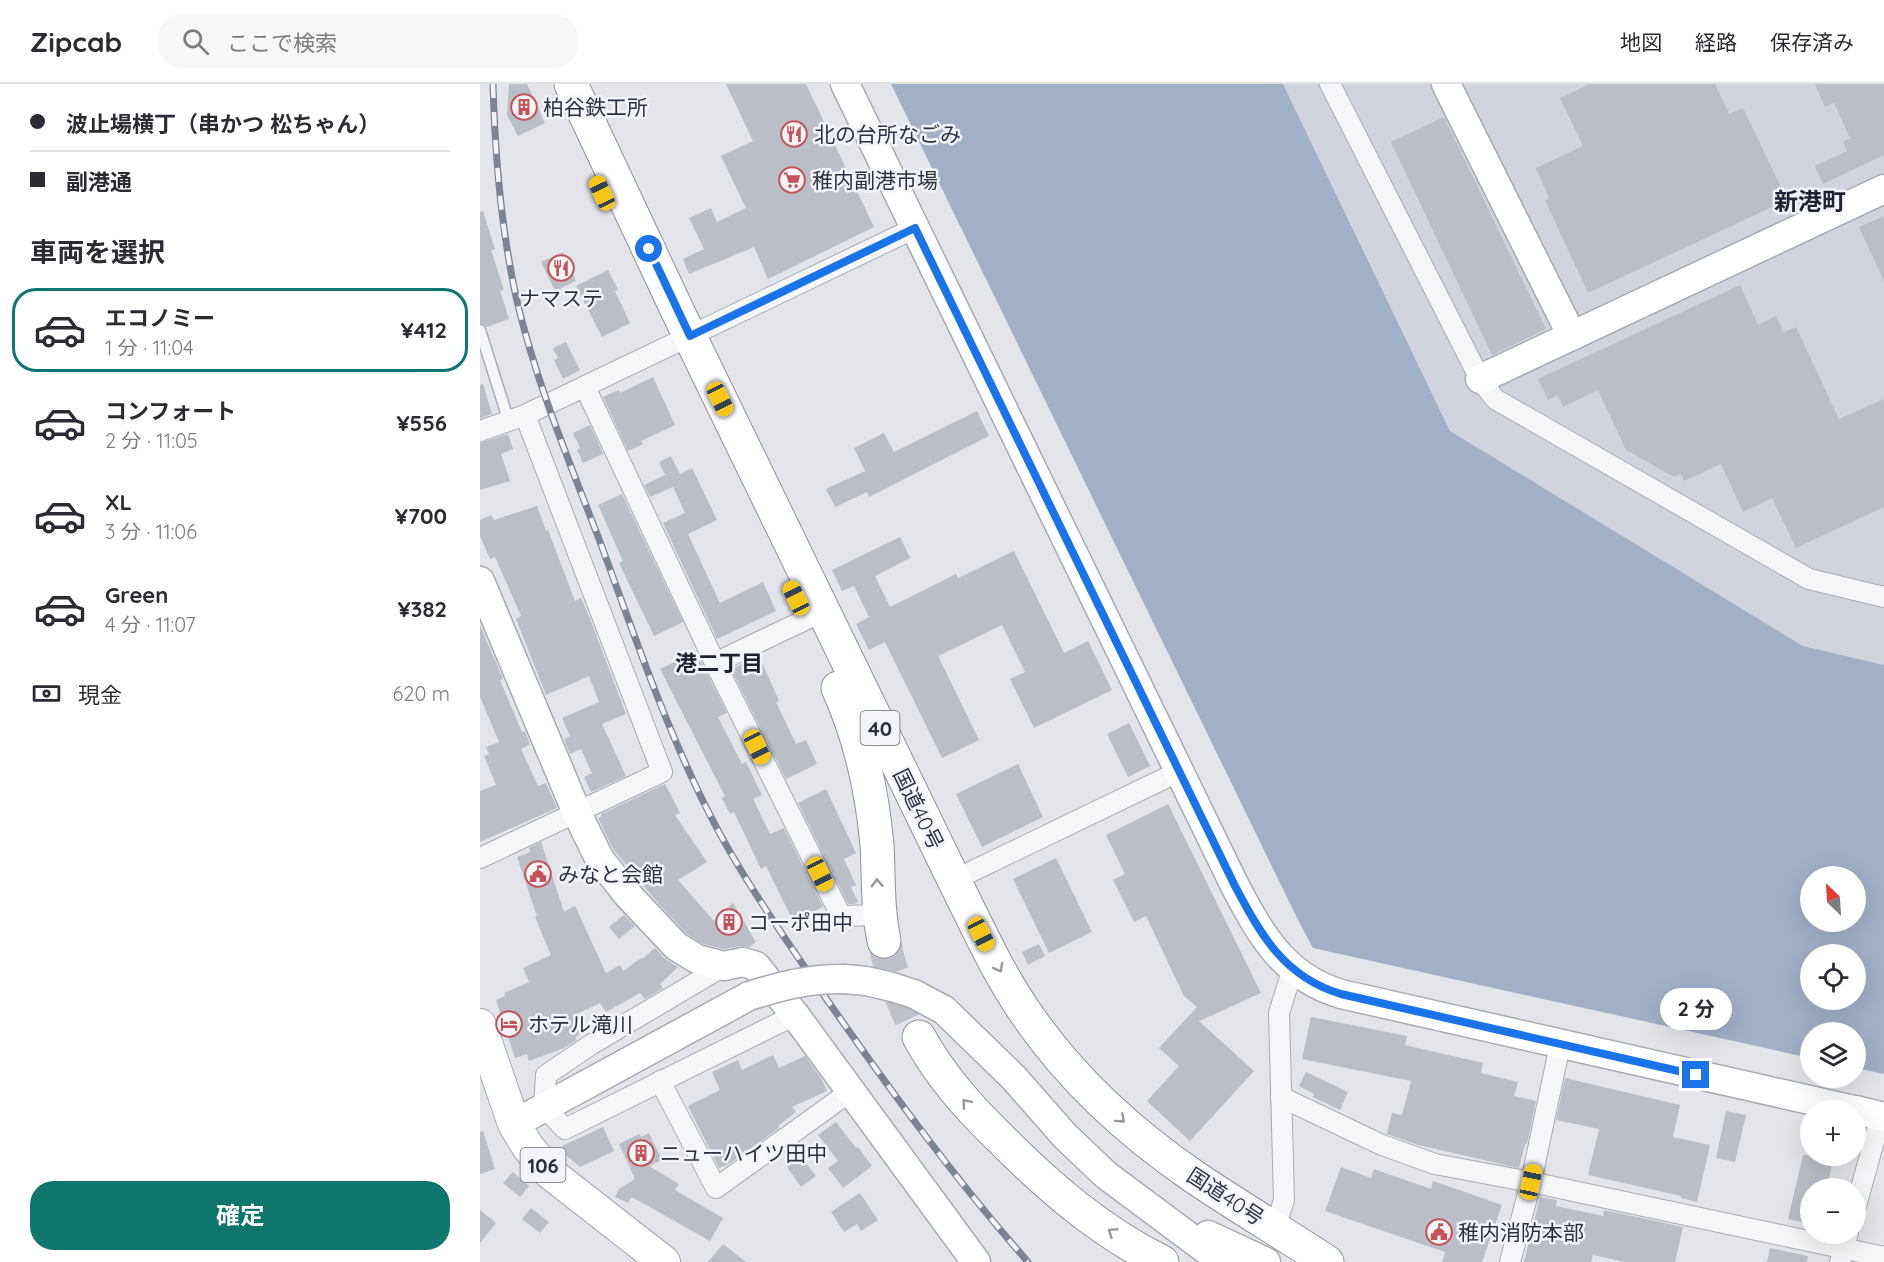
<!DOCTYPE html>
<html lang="ja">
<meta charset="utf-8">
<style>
body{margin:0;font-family:Quicksand,"Noto Sans JP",sans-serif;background:#f7f7f7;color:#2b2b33;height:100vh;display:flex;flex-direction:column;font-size:22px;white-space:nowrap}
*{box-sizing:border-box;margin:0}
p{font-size:20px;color:#7c7c81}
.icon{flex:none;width:33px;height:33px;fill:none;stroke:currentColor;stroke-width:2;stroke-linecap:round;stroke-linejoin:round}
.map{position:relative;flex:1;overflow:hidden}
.side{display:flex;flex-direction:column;background:#fff;width:480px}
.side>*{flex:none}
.hud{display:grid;align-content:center;height:132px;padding:0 30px;background:#fff}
.needle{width:39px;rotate:335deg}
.fabs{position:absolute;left:1320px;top:782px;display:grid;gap:12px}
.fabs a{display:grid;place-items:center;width:66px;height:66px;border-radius:50%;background:#fff;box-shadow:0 6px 24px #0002;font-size:30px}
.end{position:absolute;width:27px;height:27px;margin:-14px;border:8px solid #1a73e8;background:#fff;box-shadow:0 0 0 3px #fff}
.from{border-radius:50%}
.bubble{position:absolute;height:42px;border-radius:21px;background:#fff;box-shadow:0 6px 24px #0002;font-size:20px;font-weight:700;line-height:42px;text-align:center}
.car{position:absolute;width:18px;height:36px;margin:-18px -9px;border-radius:8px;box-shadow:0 0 4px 2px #0007;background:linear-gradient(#f5c518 24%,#345 0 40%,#f5c518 0 76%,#345 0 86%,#f5c518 0)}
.hud b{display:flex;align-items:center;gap:21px;height:57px;font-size:22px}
.hud b+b{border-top:2px solid #e1e1e2}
.hud i{width:15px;height:15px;background:#2b2b33}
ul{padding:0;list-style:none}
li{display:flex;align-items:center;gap:18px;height:84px;margin:0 12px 9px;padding:0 18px;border:3px solid transparent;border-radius:24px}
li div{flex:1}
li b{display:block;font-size:22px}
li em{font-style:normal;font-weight:700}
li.active{border-color:#0f766e}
li>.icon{width:54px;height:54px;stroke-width:1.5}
h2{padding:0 30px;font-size:27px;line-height:72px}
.pay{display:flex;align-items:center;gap:15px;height:66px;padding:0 30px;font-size:22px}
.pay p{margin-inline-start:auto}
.button{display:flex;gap:12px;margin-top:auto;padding:12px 30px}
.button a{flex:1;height:69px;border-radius:24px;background:#0f766e;color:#fff;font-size:24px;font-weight:700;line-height:69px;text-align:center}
header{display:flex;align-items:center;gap:36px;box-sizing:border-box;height:84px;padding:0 30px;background:#fff;border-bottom:2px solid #e1e1e2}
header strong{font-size:28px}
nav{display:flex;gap:33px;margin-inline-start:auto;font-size:21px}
.search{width:420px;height:54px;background:#f7f7f7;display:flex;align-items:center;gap:15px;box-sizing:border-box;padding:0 21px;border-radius:24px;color:#7c7c81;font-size:22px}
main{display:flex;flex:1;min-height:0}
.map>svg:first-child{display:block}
</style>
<header>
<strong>Zipcab</strong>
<div class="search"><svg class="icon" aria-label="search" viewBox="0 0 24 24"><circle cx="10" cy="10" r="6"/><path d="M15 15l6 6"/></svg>ここで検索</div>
<nav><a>地図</a><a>経路</a><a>保存済み</a></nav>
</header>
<main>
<section class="side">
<div class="hud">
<b><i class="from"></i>波止場横丁（串かつ 松ちゃん）</b>
<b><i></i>副港通</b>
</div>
<h2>車両を選択</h2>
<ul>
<li class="active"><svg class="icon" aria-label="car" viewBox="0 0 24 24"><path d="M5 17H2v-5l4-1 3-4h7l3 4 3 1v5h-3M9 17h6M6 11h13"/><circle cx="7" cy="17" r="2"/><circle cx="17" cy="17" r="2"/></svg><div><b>エコノミー</b><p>1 分 · 11:04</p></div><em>¥412</em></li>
<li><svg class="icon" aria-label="car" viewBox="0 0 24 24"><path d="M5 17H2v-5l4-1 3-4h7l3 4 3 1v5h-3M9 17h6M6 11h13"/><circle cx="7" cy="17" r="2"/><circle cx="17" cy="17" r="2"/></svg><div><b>コンフォート</b><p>2 分 · 11:05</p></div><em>¥556</em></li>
<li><svg class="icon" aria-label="car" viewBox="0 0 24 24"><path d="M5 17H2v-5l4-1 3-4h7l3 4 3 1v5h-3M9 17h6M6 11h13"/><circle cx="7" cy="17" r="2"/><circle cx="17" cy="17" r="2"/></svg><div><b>XL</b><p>3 分 · 11:06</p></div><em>¥700</em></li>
<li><svg class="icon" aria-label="car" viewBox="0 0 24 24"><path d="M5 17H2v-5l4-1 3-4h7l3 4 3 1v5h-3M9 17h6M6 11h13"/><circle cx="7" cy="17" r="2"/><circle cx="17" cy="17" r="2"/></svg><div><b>Green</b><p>4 分 · 11:07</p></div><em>¥382</em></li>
</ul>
<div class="pay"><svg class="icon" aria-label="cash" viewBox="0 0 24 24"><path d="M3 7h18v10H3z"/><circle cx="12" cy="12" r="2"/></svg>現金<p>620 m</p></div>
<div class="button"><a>確定</a></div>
</section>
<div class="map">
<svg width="1404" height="1178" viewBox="0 0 1404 1178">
<rect width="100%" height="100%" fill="#e3e5ea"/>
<path fill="#d1d4dc" d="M803,0H1404V581L1323,562L970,347Z"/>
<path fill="#a1afc7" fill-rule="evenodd" d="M411,0H803L970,347L1323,562L1404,581V990L1376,984V948H1330V974L833,864L819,838ZM1330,792H1376V837H1330ZM1330,870H1376V915H1330Z"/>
<g fill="#babec6">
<path d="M29,0H47L65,39L38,52L27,31Z"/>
<path d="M246,0H326L394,143L288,195L274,163L209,190L203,175L224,165L209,134L231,124L237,138L266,124L241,72L273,57Z"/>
<path d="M1110,0H1235L1249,30L1263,24L1307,116L1108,209L1065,116L1069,114L1056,84L1103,62L1080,14Z"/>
<path d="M1335,0H1404V71L1343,100L1335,82L1367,67L1363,58L1370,54L1354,19L1345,23Z"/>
<path d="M964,33L1066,245L1012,271L911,58Z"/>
<path d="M3,127L15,165L11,166L24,206L20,207L29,235L7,243L0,239V128Z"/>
<path d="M1404,132V197L1379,143Z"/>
<path d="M83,168L96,197L75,207L61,178Z"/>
<path d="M128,186L138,206L135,207L150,239L122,253L96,202Z"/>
<path d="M1260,201L1278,241L1296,232L1304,248L1316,243L1359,335L1404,315V423L1316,464L1292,414L1263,428L1241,380L1204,397L1201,390L1194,393L1146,366L1118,306L1083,323L1078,311L1068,316L1058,295Z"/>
<path d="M86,258L100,286L83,295L74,276L78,274L73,264Z"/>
<path d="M173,293L195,341L161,357L163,360L148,367L123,313L139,306L140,309Z"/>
<path d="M3,300L12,330L0,334V301Z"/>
<path d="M497,327L509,352L389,413L387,408L355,423L346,405L385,387L374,364L404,349L414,368Z"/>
<path d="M110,341L123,370L103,379L97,366L100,364L93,349Z"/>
<path d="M28,350L33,365L21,370L30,397L0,406V359Z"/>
<path d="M191,372L200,390L212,384L237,436L208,450L240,519L283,498L296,527L237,555L183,439L205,429L193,403L170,413L164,401L185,391L179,378Z"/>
<path d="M142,410L203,538L174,552L139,479L143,477L118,421Z"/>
<path d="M57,422L66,447L68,446L95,517L101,514L109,532L146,630L122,640L146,692L111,708L104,693L112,689L101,665L90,670L84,655L90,652L82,634L119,618L109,592L66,611L36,535L41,532L15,473L10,475L0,452V436L11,431L14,436Z"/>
<path d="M420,453L430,474L395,492L410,523L476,490L478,494L534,467L584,569L608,557L632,606L554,644L530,595L545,588L522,541L458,572L499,656L462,674L405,558L389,566L376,540L389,533L374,502L362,507L352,486Z"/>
<path d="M0,541L23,595L20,596L42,648L45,647L50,660L41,665L58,702L66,699L77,724L0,758V707L16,701L4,672L9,670L6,663L19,658L0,613Z"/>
<path d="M279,572L299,617L296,618L316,660L326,656L337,680L306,695L251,585Z"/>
<path d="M199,576L203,585L221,577L247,629L238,633L262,680L266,678L282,711L273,715L290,750L304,744L343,823L313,837L286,782L281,785L254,728L250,730L242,714L245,712L180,585Z"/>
<path d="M649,639L670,682L648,693L627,650Z"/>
<path d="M538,680L563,733L502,763L476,710Z"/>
<path d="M185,700L200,729L195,731L227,778L198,796L234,837L253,819L276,858L269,863L260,862L244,865L223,860L207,850L177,818L133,765L118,734L122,732L121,730Z"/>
<path d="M346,705L376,769L364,775L376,801L371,803L378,818L374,820H368L318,719Z"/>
<path d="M688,720L781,909L719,937L774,987L710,1057L667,1017L699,982L679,964L717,923L704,912L666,832L654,838L633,796L645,790L626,751Z"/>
<path d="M61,758L84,828L95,822L126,889L140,881L143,887L161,874L162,875L175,864L184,874L198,883L180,900L183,904L165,915L160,909L126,928L120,919L97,930L105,948L95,953L97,956L84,964L49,977L47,970L35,974L16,916L25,912L24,909L49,898L43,884L71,871L55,833L57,832L37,773L50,768L49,764Z"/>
<path d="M576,774L612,848L569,869L533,795Z"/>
<path d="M144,831L155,842L139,855L129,843Z"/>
<path d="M559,860L565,872L548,881L542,868Z"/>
<path d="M831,933L927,952L925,961L1003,979L1001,989L1038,998L1034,1012L1056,1017L1047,1060H1045L1039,1084L938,1061L907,1050L912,1029L922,1031L931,997L822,975Z"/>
<path d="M293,971L299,984L325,972L342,996L347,1007L312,1023L316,1028L298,1042L299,1044L249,1080L239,1084L208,1022L240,1006L232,988L258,976L262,986Z"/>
<path d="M826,988L868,1008L860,1026L833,1013L834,1010L819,1002Z"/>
<path d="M1085,994L1200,1021L1193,1053L1230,1061L1217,1118L1201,1114V1112L1108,1091L1119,1045L1076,1036Z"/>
<path d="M1246,1027L1266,1031L1255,1078L1236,1074Z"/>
<path d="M356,1038L376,1064L378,1063L392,1082L363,1104L348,1084L358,1077L338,1051Z"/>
<path d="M123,1043L134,1067L100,1083L87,1072L82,1062Z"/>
<path d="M3,1047L15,1085L0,1090V1048Z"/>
<path d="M169,1049L182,1076L169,1082L199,1100L195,1106L243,1134L230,1157L152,1113L148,1119L135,1113L139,1105L155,1095L139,1060L159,1050L161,1053Z"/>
<path d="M1323,1071H1354L1347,1104H1330V1140L1308,1135Z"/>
<path d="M321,1073L336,1092L321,1103L307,1083Z"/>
<path d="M861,1083L891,1094L894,1085L951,1105L953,1097L1022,1121L1002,1178H962L965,1168L845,1127Z"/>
<path d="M33,1088L49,1102L40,1113L23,1099Z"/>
<path d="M380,1109L398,1136L381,1147L377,1140L364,1148L351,1128Z"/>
<path d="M1060,1113L1077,1116L1076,1122L1123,1132L1124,1126L1203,1143L1195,1178H1145L1113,1171L1111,1178H1044Z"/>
<path d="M51,1124L69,1138L60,1149L42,1135Z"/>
<path d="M0,1126L16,1139L0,1159Z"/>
<path d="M243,1160L266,1178H228Z"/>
<path d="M1290,1164L1328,1172L1327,1178H1287Z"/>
</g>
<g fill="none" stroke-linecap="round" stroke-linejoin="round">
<path stroke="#bec1c8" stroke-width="33" stroke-dasharray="33 16" stroke-linecap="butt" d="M404,857C411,892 424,921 439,953"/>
<g stroke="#a8abb4" stroke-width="13">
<path id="lane" d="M0,246L29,338"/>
</g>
<g stroke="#a8abb4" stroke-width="22">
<g id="street">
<path d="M850,0L1000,295L1015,315L1329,495L1404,513"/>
<path d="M105,303L235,579L361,832L399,831"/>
<path d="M0,347L45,331L435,144"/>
<path d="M235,579L327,535"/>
<path d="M0,774L182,688L45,331"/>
<path d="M474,796L700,687"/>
<path d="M244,882L112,960L66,991L64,1023L85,1045L315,931"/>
<path d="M180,997L236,1104L371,1007"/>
<path d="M801,1013L902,1061L955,1080L1051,1098L1404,1173"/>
<path d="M1376,1122L1401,1032"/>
<path d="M795,1144L804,1116L799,929L813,884"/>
<path d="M1030,1178L1051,1098L1080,961"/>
<path d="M1360,1178L1368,1149"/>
</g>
</g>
<g stroke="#a8abb4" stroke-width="31">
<g id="secondary">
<path d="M365,0L755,802C781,851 804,893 861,910L1374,1026"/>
<path d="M966,0L1092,252"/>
<path d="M1000,295L1404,105"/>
<path d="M0,497L97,729L119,774L147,810L196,862L217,875L244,882L263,878L276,882L315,931L496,1178"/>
<path d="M365,895L386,897L412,903L434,910L464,926L534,994L585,1052L626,1091L724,1164L747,1178"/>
<path d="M1376,1026L1404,1033"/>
<path d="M34,1040L269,912"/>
<path d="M728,1151L786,1178"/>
</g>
</g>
<g stroke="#a3a8b5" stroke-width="34">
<path id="primary" d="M0,941L34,1040L48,1063L70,1089L184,1178"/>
</g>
<g stroke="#8b919f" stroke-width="35">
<g id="highway">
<path d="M91,0L199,230L474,796C496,840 517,887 545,928C589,993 649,1048 713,1092C757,1122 803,1149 847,1178"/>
<path d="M358,604C381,655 392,705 397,761C399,795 397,823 404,857"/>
<path d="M439,953C461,993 490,1025 522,1056C570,1104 621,1148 682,1178"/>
</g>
</g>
<use href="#lane" stroke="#f5f6f8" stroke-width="10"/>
<use href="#street" stroke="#f5f6f8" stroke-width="20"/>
<use href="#secondary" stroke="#fff" stroke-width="28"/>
<use href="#primary" stroke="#fff" stroke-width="32"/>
<use href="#highway" stroke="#fff" stroke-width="33"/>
<g stroke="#7d8392" stroke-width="7">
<path id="rail" d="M13,0C15,73 21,146 37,217C56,298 89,377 119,455C153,547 185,643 230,731C262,794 303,851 343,910C407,1002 474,1094 548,1178"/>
</g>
<use href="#rail" stroke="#f2f4f7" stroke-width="4.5" stroke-dasharray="14" stroke-linecap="butt"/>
<g stroke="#a8abb4" stroke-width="31" stroke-linecap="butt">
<path id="secondary-bridge" d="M269,912C301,902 331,894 365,895"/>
</g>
<use href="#secondary-bridge" stroke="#fff" stroke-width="28"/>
</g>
<defs><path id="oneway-chevron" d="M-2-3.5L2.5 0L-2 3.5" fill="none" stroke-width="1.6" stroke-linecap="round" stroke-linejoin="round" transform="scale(1.5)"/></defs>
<g stroke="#9698a0">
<use href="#oneway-chevron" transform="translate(397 799) rotate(-92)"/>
<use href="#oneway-chevron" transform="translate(519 884) rotate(61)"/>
<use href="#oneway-chevron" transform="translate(486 1019) rotate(-131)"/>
<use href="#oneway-chevron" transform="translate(641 1035) rotate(42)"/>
<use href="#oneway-chevron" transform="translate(632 1148) rotate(-146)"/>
</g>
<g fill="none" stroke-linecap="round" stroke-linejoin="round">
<path stroke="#1a73e8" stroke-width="8" d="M169,165L210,252L435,144L755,802C781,851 804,893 861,910L1216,991"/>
</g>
<defs>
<g id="building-ring" transform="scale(1.35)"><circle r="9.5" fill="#f2f4f7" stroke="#c45358" stroke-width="1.5"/><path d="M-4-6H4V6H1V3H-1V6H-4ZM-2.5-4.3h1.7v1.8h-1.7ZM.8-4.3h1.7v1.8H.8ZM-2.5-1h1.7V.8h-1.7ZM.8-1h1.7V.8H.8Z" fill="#c45358"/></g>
<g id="restaurant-ring" transform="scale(1.35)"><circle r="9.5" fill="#f2f4f7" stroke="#c45358" stroke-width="1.5"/><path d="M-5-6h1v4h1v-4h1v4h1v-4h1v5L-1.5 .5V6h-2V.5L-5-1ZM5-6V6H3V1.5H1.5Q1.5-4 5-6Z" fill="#c45358"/></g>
<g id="supermarket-ring" transform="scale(1.35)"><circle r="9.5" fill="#f2f4f7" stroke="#c45358" stroke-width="1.5"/><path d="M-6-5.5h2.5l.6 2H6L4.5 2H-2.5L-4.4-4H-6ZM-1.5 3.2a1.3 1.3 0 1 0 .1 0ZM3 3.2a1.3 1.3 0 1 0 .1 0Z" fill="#c45358"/></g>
<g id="civic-ring" transform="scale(1.35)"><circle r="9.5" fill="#f2f4f7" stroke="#c45358" stroke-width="1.5"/><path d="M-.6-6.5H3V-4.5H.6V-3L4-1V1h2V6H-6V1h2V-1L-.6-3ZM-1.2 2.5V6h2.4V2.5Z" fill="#c45358"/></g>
<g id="hotel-ring" transform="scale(1.35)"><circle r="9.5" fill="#f2f4f7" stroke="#c45358" stroke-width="1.5"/><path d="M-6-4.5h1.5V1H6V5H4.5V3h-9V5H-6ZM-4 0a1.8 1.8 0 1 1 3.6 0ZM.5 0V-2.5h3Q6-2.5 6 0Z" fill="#c45358"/></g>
</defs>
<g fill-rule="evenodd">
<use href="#building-ring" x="44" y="23"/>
<use href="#restaurant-ring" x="314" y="50"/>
<use href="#supermarket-ring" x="312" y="96"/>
<use href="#restaurant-ring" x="81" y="184"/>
<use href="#civic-ring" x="58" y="790"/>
<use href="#building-ring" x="249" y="838"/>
<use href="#hotel-ring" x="29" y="940"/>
<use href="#building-ring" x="161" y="1069"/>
<use href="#civic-ring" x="959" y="1148"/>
</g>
<g text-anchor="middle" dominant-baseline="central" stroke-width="5" stroke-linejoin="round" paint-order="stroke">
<g fill="#f2f4f7" stroke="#676c78" stroke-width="1.5">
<rect x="380.5" y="627" width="39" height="34" rx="4.5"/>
<rect x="40.5" y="1064" width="45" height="34" rx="4.5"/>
</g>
<g font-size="20" font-weight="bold" fill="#2c3141">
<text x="400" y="644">40</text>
<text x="63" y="1081">106</text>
</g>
<g font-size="21" fill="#2c3141" stroke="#f2f4f7" text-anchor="start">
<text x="63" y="23">柏谷鉄工所</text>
<text x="334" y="50">北の台所なごみ</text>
<text x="332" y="96">稚内副港市場</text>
<text x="81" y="214" text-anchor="middle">ナマステ</text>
<text x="78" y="790">みなと会館</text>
<text x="268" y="838">コーポ田中</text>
<text x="48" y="940">ホテル滝川</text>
<text x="180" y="1069">ニューハイツ田中</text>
<text x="978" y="1148">稚内消防本部</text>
</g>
<g font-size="21" fill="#2c3141" stroke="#f2f4f7">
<text transform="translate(439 725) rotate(64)">国道40号</text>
<text transform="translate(746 1112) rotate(33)">国道40号</text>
</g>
<g font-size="22" font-weight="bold" fill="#1e2332" stroke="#f2f4f7">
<text x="239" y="579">港二丁目</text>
</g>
<g font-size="24" font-weight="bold" fill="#1e2332" stroke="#f2f4f7">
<text x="1330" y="117">新港町</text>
</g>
</g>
</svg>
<div class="fabs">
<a><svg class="needle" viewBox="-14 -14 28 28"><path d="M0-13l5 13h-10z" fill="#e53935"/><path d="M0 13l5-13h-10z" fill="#7c7c81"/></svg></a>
<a><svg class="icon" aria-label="locate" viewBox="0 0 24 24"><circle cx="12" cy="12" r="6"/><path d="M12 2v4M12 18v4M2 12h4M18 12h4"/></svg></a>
<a><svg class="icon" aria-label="layers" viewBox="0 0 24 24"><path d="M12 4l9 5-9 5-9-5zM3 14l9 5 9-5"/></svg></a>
<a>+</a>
<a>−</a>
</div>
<i class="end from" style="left:169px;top:165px"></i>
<i class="end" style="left:1216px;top:991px"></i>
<div class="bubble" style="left:1180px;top:904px;width:72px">2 分</div>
<i class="car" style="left:122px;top:109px;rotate:335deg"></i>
<i class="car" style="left:240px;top:315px;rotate:154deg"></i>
<i class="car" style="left:316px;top:514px;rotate:334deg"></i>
<i class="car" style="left:277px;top:663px;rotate:154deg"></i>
<i class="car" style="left:340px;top:790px;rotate:154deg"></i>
<i class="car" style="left:501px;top:850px;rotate:153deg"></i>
<i class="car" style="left:1051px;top:1098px;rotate:12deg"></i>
</div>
</main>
